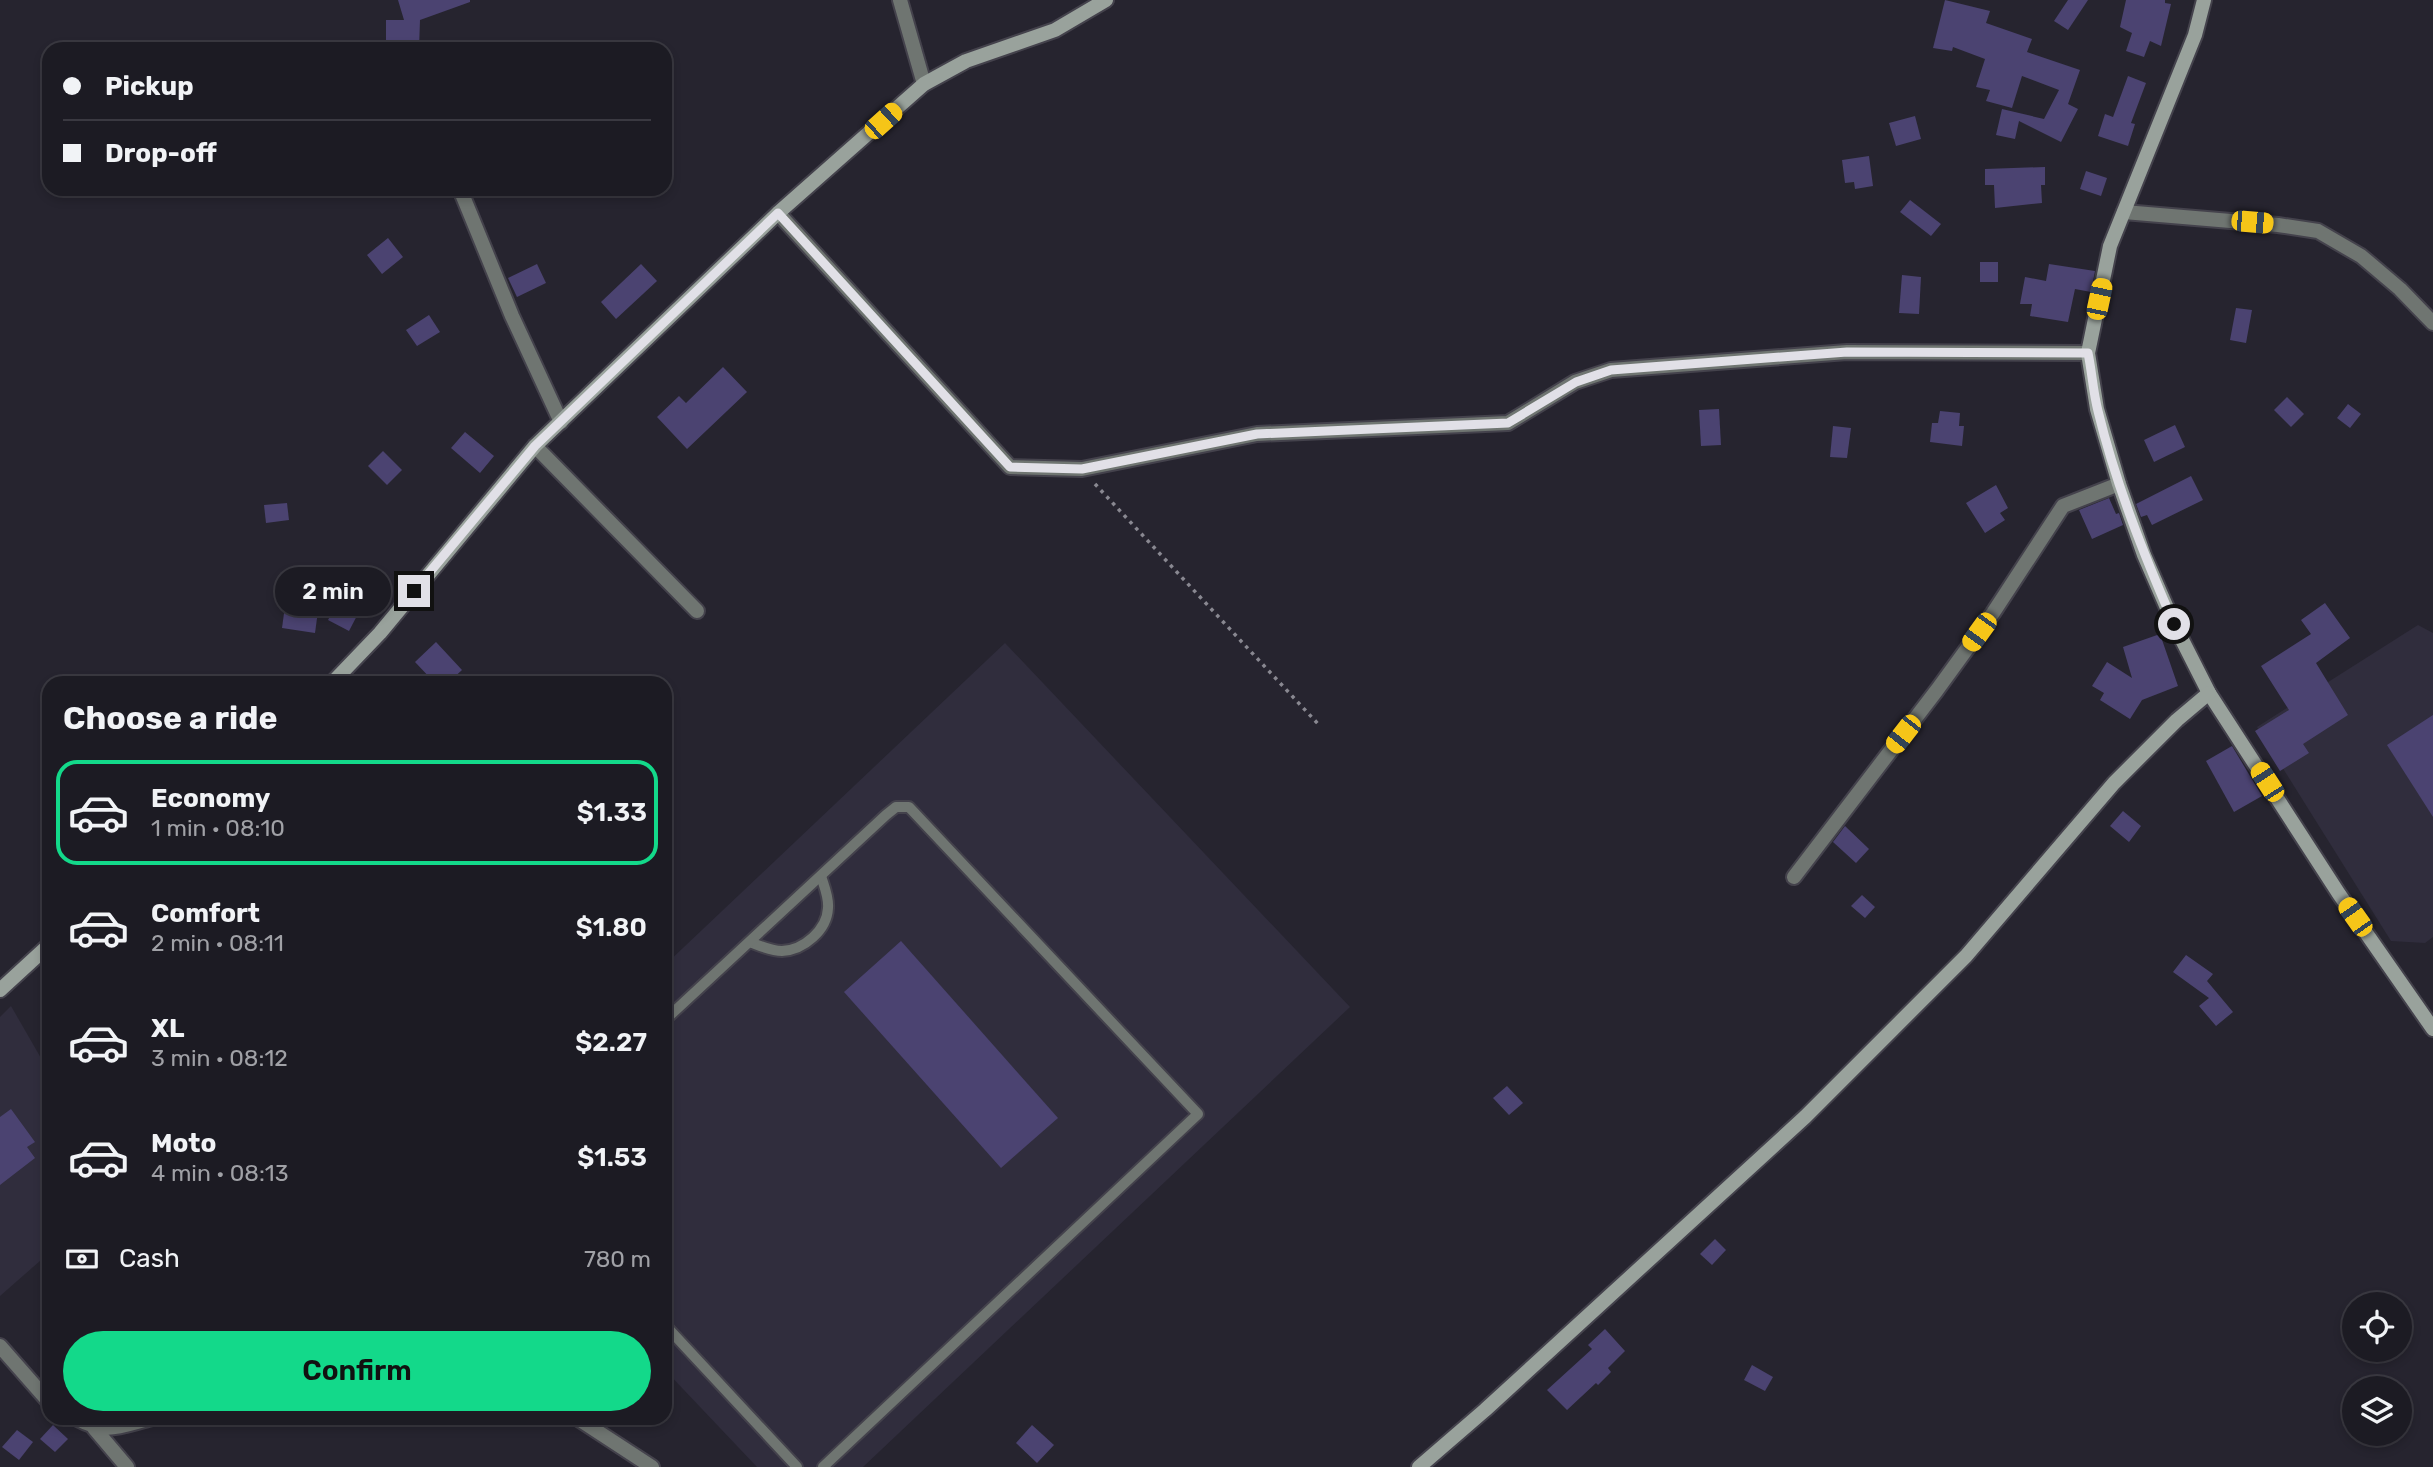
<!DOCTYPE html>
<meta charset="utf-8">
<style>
body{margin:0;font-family:Rubik,sans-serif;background:#292830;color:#f1f3f6;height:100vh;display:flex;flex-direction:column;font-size:26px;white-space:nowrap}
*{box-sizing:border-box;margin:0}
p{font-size:23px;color:#a0a1a6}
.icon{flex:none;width:38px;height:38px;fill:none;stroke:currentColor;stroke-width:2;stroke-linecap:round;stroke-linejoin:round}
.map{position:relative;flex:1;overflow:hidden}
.panel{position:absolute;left:42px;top:676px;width:630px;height:749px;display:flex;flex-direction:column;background:#1c1b23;border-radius:21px;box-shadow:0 4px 10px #0003,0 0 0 2px #3a3941}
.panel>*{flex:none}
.guide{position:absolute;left:42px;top:42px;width:630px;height:154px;border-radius:21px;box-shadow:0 4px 10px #0003,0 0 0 2px #3a3941;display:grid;align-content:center;height:154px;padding:0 21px;background:#1c1b23}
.controls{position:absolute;left:2342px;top:1292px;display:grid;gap:14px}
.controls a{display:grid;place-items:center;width:70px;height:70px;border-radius:50%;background:#1c1b23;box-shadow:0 4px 10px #0003,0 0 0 2px #3a3941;font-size:35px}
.end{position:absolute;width:32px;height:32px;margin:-16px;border:9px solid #e1e0e7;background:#111;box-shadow:0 0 0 4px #111}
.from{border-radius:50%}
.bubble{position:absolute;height:49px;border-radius:24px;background:#1c1b23;box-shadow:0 4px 10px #0003,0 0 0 2px #3a3941;font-size:23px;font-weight:600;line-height:49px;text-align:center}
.car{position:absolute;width:21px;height:42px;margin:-21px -10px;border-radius:9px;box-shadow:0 0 5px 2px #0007;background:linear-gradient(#f5c518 24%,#345 0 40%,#f5c518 0 76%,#345 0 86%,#f5c518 0)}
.guide b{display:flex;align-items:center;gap:24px;height:66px;font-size:26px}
.guide b+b{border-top:2px solid #3a3941}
.guide i{width:18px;height:18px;background:#f1f3f6}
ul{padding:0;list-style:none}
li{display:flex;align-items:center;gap:21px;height:105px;margin:0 14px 10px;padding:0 7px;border:4px solid transparent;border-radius:21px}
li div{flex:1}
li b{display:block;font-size:26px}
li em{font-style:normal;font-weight:600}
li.on{border-color:#13d98a}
li>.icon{width:63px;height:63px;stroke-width:1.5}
h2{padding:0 21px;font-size:32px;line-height:84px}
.pay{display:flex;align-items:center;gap:18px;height:77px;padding:0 21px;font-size:26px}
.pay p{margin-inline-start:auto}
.primary-button{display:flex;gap:14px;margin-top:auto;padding:14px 21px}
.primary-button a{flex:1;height:80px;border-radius:42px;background:#13d98a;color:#111;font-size:28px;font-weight:600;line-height:80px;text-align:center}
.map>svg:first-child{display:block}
</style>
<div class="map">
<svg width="2433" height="1467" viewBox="0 0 2433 1467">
<rect width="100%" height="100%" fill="#26242f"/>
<g fill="#302d3d">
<path d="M2418,625L2433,633V937L2425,943L2391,941L2257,727Z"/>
<path d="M1005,643L1350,1007L863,1467H757L665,1370V965Z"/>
<path d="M11,1006L49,1072V1253L0,1296V1017Z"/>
</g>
<g fill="#4b4371">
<path d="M398,0H470V2L420,20L419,49H412L411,45H386V20H404Z"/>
<path d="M1945,0L1990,11L1986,23L2032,39L2027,52L2080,70L2068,104L2078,109L2061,142L2019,121L2015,139L1996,135L2002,109L2044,119L2059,90L2022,76L2012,108L1986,101L1990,90L1976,87L1985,59L1953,47L1952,51L1933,48Z"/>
<path d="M2068,0H2088L2068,30L2054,21Z"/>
<path d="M2126,0H2165V3L2171,4L2161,46L2150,41L2144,57L2126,51L2132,33L2120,27Z"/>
<path d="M2128,76L2146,83L2131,123L2135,124L2128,146L2098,136L2105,114L2113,117Z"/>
<path d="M1915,116L1921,139L1896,146L1889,123Z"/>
<path d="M1869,156L1873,186L1855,189L1854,182L1845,183L1842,160Z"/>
<path d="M2045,167V185H2041L2042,203L1995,208L1994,185H1985V169Z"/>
<path d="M2086,171L2107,178L2101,196L2080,189Z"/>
<path d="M1910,200L1941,224L1931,236L1900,212Z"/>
<path d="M388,238L403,257L382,274L367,255Z"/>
<rect x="1980" y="262" width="18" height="20"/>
<path d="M537,264L546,283L517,297L508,278Z"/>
<path d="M641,264L657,281L616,319L601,302Z"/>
<path d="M2049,264L2095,271L2091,292L2075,289L2068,322L2030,316L2032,304H2020L2025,277L2046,281Z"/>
<path d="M1902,275L1921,277L1919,314L1899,313Z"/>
<path d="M2236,308L2252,310L2246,343L2230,340Z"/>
<path d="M429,315L440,332L417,346L406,330Z"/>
<path d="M723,367L747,392L687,449L657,417L679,396L686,403Z"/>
<path d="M2287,397L2304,414L2291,427L2274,410Z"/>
<path d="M2348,404L2361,414L2350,428L2337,418Z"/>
<path d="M1719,409L1721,445L1701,446L1699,410Z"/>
<path d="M1940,411L1960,413L1959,426H1964L1962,446L1930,442L1932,423H1938Z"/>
<path d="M2175,425L2185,447L2154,462L2144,440Z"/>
<path d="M1833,426L1851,428L1847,458L1830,457Z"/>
<path d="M465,432L494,456L480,473L451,448Z"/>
<path d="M383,451L402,470L387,485L368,466Z"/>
<path d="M2191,476L2203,500L2152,525L2147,515L2141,517L2136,504Z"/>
<path d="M1996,485L2008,508L2000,513L2005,520L1985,533L1966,503Z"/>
<path d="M2109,498L2116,514L2119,513L2123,525L2092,539L2079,510Z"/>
<path d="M287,503L289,520L266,523L264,505Z"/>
<path d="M341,597L361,608L349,631L328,620Z"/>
<path d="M2325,603L2350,638L2316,663L2348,715L2303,744L2309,753L2280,771L2255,731L2289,710L2261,666L2311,634L2301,620Z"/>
<path d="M285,606L318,611L315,633L282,628Z"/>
<path d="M2160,634L2178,686L2142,700L2130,719L2100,700L2104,693L2092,686L2107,662L2132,678L2123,647Z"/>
<path d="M436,642L462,670L449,682H434L415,662Z"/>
<path d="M2433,715V817L2387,745Z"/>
<path d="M2232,746L2262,796L2234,812L2206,761Z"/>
<path d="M2123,811L2141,826L2129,842L2110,826Z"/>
<path d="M1845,826L1869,849L1856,863L1833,842Z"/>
<path d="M1862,895L1875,907L1865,918L1851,906Z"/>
<path d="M901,941L1058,1118L1001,1168L844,992Z"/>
<path d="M2186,955L2213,974L2207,981L2233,1012L2216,1026L2199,1006L2209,998L2173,972Z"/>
<path d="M1507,1086L1523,1103L1509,1115L1493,1098Z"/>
<path d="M11,1109L35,1142L27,1147L35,1158L0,1185V1117Z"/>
<path d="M1715,1239L1726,1250L1712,1265L1700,1254Z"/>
<path d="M1605,1329L1625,1351L1608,1368L1611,1372L1598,1385L1596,1383L1567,1410L1547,1390L1592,1349L1588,1345Z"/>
<path d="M1752,1365L1773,1377L1765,1391L1744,1380Z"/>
<path d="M53,1425L68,1439L55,1452L40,1439Z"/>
<path d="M1032,1425L1054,1445L1037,1463L1016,1443Z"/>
<path d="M17,1430L33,1442L19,1460L2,1447Z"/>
</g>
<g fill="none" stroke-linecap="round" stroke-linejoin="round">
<g stroke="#44424c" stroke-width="14">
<g id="lane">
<path d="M750,942C760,946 771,951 782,951C804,950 827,930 828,908C829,897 824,886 821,876"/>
<path d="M665,1020L886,815L896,807H909L1198,1114L823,1467"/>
<path d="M665,1325L797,1467"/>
</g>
</g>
<g stroke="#44424c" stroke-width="18">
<g id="street">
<path d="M900,0L924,84"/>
<path d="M460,189L512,316L561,422"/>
<path d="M2124,212L2278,225L2318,231L2361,256L2400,289L2433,323"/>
<path d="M778,213L1010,467L1082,469L1257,434L1508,423L1575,382L1611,370L1847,352L2088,353"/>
<path d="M535,446L697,611"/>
<path d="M1794,877L1937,690L1993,613L2063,506L2119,484"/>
<path d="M0,1346L49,1402"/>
<path d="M76,1418C107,1435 120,1426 152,1418"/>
<path d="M577,1418L652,1467"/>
<path d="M94,1428L127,1467"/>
</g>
</g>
<g stroke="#44424c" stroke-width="18">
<g id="secondary">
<path d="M2204,0L2195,35L2110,246L2088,353L2097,409L2119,484L2144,555L2174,624L2209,693L2339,894L2433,1029"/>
<path d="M333,682L380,633L535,446L778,213L924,84L966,61L1055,30L1106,0"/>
<path d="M0,990L49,945"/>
<path d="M1419,1467L1485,1410L1805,1117L1966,956L2114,783L2177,720L2209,693"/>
</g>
</g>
<path stroke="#898891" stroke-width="3.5" stroke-dasharray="3.5 5" stroke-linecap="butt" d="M1095,484L1320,726"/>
<use href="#lane" stroke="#6f7571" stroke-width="10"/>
<use href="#street" stroke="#6f7571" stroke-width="14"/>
<use href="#secondary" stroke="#99a29c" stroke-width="14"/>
</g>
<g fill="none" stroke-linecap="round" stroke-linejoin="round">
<path stroke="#e1e0e7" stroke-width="9" d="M414,591L535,446L778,213L1010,467L1082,469L1257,434L1508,423L1576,382L1611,370L1847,352L2088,353C2092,372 2093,392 2098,411C2116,485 2144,555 2174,624"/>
</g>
</svg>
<div class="controls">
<a><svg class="icon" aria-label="locate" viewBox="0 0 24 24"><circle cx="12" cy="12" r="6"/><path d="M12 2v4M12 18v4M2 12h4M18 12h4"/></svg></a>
<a><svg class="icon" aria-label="layers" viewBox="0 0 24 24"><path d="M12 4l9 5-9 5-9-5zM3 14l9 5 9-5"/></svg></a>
</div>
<i class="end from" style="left:2174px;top:624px"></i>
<i class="end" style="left:414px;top:591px"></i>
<div class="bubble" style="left:275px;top:567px;width:116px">2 min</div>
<i class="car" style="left:883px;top:121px;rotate:48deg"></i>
<i class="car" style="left:2252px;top:222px;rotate:95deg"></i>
<i class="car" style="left:2099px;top:299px;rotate:12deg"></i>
<i class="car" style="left:1979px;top:632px;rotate:216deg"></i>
<i class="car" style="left:1903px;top:734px;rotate:218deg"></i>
<i class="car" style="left:2267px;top:782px;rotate:327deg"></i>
<i class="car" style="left:2355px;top:917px;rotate:325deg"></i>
<div class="guide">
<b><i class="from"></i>Pickup</b>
<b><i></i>Drop-off</b>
</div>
<section class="panel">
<h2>Choose a ride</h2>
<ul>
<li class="on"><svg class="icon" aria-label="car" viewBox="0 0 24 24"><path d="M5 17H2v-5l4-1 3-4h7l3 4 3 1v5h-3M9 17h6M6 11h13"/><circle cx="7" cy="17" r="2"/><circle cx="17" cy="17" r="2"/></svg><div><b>Economy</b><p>1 min · 08:10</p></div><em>$1.33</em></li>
<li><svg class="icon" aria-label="car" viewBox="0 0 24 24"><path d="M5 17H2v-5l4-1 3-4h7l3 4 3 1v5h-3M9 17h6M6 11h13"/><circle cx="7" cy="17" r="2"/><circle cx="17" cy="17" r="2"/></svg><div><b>Comfort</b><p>2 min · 08:11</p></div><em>$1.80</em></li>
<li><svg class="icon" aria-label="car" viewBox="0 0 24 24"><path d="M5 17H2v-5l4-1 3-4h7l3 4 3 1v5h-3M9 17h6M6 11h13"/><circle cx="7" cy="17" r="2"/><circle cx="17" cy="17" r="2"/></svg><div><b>XL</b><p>3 min · 08:12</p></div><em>$2.27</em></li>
<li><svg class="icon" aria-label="car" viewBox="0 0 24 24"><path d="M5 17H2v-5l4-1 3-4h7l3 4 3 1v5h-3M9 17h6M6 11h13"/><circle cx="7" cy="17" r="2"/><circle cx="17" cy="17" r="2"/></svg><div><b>Moto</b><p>4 min · 08:13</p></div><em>$1.53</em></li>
</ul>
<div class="pay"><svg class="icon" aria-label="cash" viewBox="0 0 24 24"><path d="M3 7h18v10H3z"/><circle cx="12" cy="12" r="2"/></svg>Cash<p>780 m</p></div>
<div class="primary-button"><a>Confirm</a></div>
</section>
</div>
